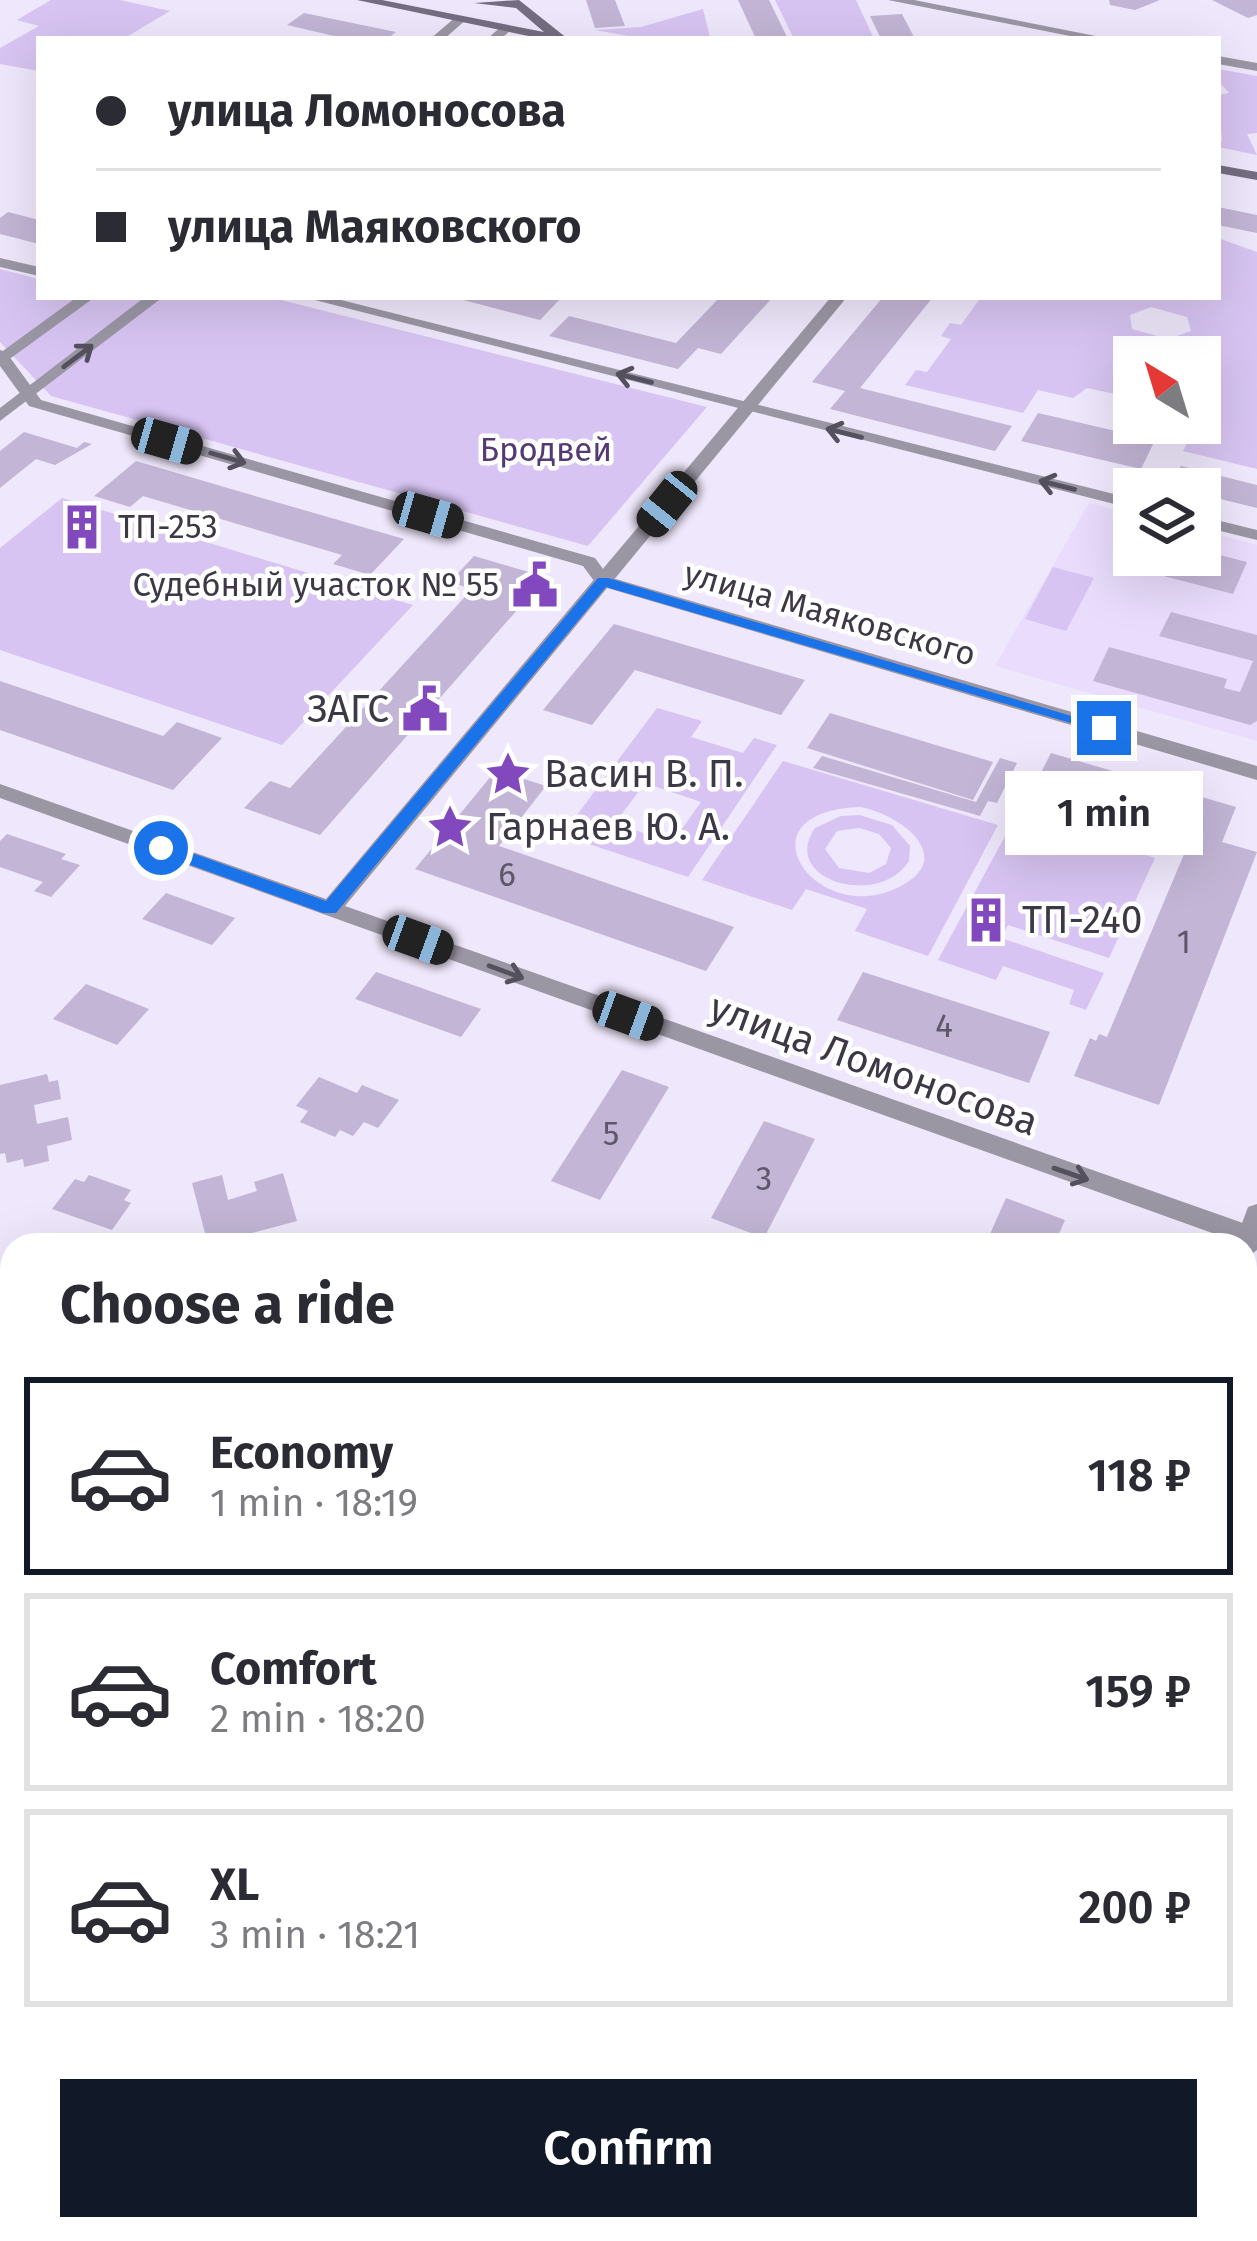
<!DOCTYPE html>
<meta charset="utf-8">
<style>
body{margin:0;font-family:"Fira Sans",sans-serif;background:#f2f2f3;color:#2b2b33;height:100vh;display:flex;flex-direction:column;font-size:45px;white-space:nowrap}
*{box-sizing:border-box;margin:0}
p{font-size:39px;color:#7c7c81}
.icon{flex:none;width:66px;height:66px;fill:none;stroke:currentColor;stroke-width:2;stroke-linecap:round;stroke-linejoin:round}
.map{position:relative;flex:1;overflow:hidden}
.panel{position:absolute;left:0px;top:1233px;width:1257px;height:1008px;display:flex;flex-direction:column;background:#fff;border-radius:36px 36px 0 0;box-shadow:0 12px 48px #0002}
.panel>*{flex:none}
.guide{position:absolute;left:36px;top:36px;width:1185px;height:264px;border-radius:0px;box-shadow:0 12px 48px #0002;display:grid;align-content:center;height:264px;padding:0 60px;background:#fff}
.needle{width:78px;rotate:322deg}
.controls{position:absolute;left:1113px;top:336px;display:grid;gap:24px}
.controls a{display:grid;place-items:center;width:108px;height:108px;border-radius:0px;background:#fff;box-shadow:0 12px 48px #0002;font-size:60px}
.end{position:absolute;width:54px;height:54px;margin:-27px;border:15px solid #1a73e8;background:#fff;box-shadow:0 0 0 6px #fff}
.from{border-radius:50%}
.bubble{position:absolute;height:84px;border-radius:0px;background:#fff;box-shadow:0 12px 48px #0002;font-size:39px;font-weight:600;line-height:84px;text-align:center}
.car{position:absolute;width:36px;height:72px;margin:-36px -18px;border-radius:15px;box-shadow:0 0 9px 3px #0007;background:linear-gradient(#222 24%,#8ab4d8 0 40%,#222 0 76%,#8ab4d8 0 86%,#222 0)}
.guide b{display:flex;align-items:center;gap:42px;height:114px;font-size:45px}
.guide b+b{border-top:3px solid #e1e1e2}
.guide i{width:30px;height:30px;background:#2b2b33}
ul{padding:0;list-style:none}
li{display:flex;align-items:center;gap:36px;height:198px;margin:0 24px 18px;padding:0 36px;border:6px solid #e1e1e2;border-radius:0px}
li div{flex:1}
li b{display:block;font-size:45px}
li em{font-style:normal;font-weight:600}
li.on{border-color:#111827}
li>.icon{width:108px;height:108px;stroke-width:1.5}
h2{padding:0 60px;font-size:54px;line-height:144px}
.action{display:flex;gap:24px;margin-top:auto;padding:24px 60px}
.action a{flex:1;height:138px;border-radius:0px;background:#111827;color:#fff;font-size:48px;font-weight:600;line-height:138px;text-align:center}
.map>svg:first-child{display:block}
</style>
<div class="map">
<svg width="1257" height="2241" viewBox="0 0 1257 2241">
<rect width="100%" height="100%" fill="#efe7fb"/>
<path fill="#e9dcfc" d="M1089,503L1134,514V555H1200V530L1257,545V741L995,666Z"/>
<g fill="#d7c4f2" fill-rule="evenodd">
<path d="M51,0H120L170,11L123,39H39V71L0,64V48L39,26L17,20Z"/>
<path d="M775,0H856L874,39H794Z"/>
<path d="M703,9L710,37L738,39H645L595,30L641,27Z"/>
<path d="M1218,69L1257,76V133L1247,134L1257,155L1218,147L1222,140L1218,95L1229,93L1218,81Z"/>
<path d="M1218,238L1257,252V469L1183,451L1195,427L1179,423H1200V357H1134V398L1087,388L1073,398L1038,390L1023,413L905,385L916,370L927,372L951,339L941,336L950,323L961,325L981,297H1218ZM1151,307L1187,317L1191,331L1168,339L1132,329L1130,315Z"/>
<path d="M0,269L39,279V297H269L707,407L588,546L51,396L0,342Z"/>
<path d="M62,498L413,605L282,745L0,650V548Z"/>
<path d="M1053,567L1094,578L1066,631L1025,619Z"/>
<path d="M657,708L702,721L691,737L743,753L754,738L777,745L688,877L562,835ZM645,783L701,802L672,843L615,823Z"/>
<path d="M783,761L998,825L928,956L855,931L867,909L806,889L792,910L702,880ZM860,807C900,814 960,858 897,888C814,928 736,811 860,807Z"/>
<path d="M1017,814L1155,858L1109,958L1008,925L1001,938L1104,973L1086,1010L1069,1004L1074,990L1003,966L996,980L938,960Z"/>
<path d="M859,815L892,825L910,846L909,861C879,909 779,880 815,828L841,816ZM859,828L879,834L891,848L886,864L869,873L839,868L825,849L837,831Z"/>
<path d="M1257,1421V2241H980L984,2229H1245V1461Z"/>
<path d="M0,1565L12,1571V2106L0,2108Z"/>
<path d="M12,2143V2229H950L946,2241H0V2146Z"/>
</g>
<g fill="#c2b5d5">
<path d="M586,0H615L625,26L595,28Z"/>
<path d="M738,0H769L788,39H756Z"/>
<path d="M1109,0H1160L1135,10L1110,5Z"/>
<path d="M1212,0H1257V15L1248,18Z"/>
<path d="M304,13L396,32L387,39H347L287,25Z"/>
<path d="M902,14L915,39H881L870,16Z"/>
<path d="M1218,207L1257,215V233L1218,225Z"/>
<path d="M8,212L39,220V244L0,234V218Z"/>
<path d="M452,297H562L540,320Z"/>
<path d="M720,297H773L721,354L698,348L678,369L549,336L569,316L676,343Z"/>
<path d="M883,297H933L860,388L1012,426L995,451L830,409L845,391L812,382Z"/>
<path d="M1038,413L1133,435L1155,440L1141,469L1021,441Z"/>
<path d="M24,432L77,448L84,442L92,444L55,465L36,459L0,488V451Z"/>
<path d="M136,461L231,489L404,539L370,575L333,564L342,555L143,496L130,507L94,496Z"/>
<path d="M1181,466L1257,485V508L1200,494V489L1169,486Z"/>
<path d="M1200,550L1247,562L1233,594L1129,567L1135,555H1200Z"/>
<path d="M474,556L546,577L320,835L244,808L270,781L290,788L442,622L472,589L450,582Z"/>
<path d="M1171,612L1257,635V721L1250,725L1093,681L1109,647L1227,679L1224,688L1240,692L1253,661L1159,636Z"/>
<path d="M614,624L757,666L805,680L781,715L635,670L592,725L543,710Z"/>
<path d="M0,681L163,736L177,722L222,738L173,790L0,730Z"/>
<path d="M830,713L939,746L993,762L973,800L807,748Z"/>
<path d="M1051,753L1236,807L1222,842L1257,852L1159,1105L1074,1076L1090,1038L1096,1041L1099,1034L1107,1037L1190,840L1031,792Z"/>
<path d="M822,756L976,802L1000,758L1017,763L997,803L988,801L980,816L813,768Z"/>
<path d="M496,770L546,786L499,846L734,927L706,971L415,869Z"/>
<path d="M7,834L66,854L61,859L80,865L51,897L34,891L43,882L0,867V841Z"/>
<path d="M166,893L235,918L212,945L142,919Z"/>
<path d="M979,903L1005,912L993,936L966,927Z"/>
<path d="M376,972L481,1009L461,1037L355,999Z"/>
<path d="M863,972L1050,1032L1029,1083L837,1020Z"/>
<path d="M86,984L149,1009L117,1045L53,1019Z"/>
<path d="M622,1070L669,1087L600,1200L551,1181Z"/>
<path d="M47,1074L49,1082L58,1080L61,1099L34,1105L37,1124L68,1117L72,1140L47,1146L49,1161L24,1167L23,1159L7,1163L5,1153L0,1154V1085Z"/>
<path d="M319,1077L357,1093L362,1085L399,1100L378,1128L364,1122L353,1136L340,1130L335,1137L300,1122L308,1111L296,1106Z"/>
<path d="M764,1121L815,1139L764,1238L711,1218Z"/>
<path d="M283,1173L297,1221L208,1245L192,1183L222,1175L228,1200L257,1191L254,1182Z"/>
<path d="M89,1175L131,1190L124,1200L131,1203L112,1230L52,1209L75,1179L84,1182Z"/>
<path d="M1006,1198L1065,1220L1054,1245H1018L990,1234Z"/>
<path d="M12,1700V1766L0,1760V1718Z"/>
<path d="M1256,1740L1257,1741V1880L1245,1874V1755L1251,1758Z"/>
<path d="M1245,2138L1257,2144V2241H1058L1062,2229H1245Z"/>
<path d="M382,2229H451L472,2241H376Z"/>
</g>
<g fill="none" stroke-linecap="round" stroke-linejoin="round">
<g fill="#9b96a4" fill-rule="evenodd">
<path d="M888,0H914L1111,39H1085Z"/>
<path d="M457,16L467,19L444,39H430Z"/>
<path d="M503,25L513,28L501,39H487Z"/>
<path d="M1218,56L1257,63V71L1218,64Z"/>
<path d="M77,297H95L0,366V353Z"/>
<path d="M145,297H163L0,421V408Z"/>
<path d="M831,297H847L345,906L1257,1228V1244L1240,1243L0,798V784L326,899Z"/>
<path d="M0,1507L12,1512V1539L0,1534Z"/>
</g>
<g fill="#9b96a4" fill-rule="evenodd">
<path d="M0,258L39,267V276L0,267Z"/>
<path d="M303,297H329L1134,499V509Z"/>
<path d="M0,350L6,352L41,400L595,558L609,577L1257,766V780L597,585L583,566L29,406L0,366Z"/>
<path d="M1200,516L1257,530V540L1200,526Z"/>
<path d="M1257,1204V1250L1245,1259V1245H1234L1248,1207Z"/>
</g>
<g fill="#756d81" fill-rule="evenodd">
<path d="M357,0H382L544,32L516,8L474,3L519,0L568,39H543Z"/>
<path d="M1218,165L1257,172V180L1218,173Z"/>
</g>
</g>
<defs><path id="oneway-shaft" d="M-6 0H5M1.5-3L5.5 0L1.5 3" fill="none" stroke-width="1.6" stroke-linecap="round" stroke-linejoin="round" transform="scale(3)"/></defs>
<g stroke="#54505d">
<use href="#oneway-shaft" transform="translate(78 356) rotate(-37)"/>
<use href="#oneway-shaft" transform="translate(634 378) rotate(-166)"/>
<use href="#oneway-shaft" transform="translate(844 433) rotate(-166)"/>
<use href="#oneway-shaft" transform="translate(228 458) rotate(16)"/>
<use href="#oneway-shaft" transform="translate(1057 485) rotate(-166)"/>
<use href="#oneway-shaft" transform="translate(506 972) rotate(20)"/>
<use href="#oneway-shaft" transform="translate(1071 1174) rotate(19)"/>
</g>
<path fill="#1a73e8" d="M598,578H608L1112,728L1098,731L606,587L336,913H323L155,852V844H167L326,901Z"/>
<defs>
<g id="building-bare" transform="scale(3.6)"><path d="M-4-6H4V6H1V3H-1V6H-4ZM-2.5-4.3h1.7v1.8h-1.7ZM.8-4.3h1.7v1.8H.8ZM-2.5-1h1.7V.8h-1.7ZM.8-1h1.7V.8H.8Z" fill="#8248be" stroke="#fff" stroke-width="2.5" paint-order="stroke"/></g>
<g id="civic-bare" transform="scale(3.6)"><path d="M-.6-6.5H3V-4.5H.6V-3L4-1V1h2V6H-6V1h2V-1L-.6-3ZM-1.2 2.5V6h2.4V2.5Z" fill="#8248be" stroke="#fff" stroke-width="2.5" paint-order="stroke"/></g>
<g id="sight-bare" transform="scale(3.6)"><path d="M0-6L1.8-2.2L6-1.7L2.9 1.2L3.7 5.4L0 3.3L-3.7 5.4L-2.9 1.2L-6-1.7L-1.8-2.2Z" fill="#8248be" stroke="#fff" stroke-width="2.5" paint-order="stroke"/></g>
</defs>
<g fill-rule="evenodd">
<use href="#building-bare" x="82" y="527"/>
<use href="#civic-bare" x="535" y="585"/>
<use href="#civic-bare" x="425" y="709"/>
<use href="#sight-bare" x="508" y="774"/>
<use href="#sight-bare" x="450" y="827"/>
<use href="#building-bare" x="986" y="920"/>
</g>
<g text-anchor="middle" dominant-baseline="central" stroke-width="9" stroke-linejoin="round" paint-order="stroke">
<g font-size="33" fill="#543974" stroke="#fff">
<text x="546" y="450">Бродвей</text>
</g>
<g font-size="33" fill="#3d3845" stroke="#fff" text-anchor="start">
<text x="118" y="527">ТП-253</text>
<text x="499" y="585" text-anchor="end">Судебный участок № 55</text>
</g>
<g font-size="33" fill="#3d3845" stroke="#fff">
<text transform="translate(830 614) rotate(16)">улица Маяковского</text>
</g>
<g font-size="33" fill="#5e5769">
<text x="507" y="875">6</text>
<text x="1184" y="942">1</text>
<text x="944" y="1026">4</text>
<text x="611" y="1134">5</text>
<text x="764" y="1179">3</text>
</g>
<g font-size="39" fill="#3d3845" stroke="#fff" text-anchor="start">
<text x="389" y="709" text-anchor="end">ЗАГС</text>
<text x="544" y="774">Васин В. П.</text>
<text x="486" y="827">Гарнаев Ю. А.</text>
<text x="1022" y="920">ТП-240</text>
</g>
<g font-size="39" fill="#3d3845" stroke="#fff">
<text transform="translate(874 1065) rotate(20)">улица Ломоносова</text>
</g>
</g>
</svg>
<div class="controls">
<a><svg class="needle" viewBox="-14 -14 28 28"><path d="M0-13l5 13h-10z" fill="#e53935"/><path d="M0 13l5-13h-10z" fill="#7c7c81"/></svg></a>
<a><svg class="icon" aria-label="layers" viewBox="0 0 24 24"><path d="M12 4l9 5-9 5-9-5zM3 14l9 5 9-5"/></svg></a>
</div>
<i class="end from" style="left:161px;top:848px"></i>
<i class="end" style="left:1104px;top:728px"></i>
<div class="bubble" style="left:1005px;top:771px;width:198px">1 min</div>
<i class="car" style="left:167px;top:441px;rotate:106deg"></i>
<i class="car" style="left:667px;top:504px;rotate:219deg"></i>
<i class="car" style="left:428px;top:515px;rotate:106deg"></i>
<i class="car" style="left:418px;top:940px;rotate:110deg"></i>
<i class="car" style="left:628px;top:1016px;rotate:110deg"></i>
<div class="guide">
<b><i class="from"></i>улица Ломоносова</b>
<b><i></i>улица Маяковского</b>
</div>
<section class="panel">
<h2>Choose a ride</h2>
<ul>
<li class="on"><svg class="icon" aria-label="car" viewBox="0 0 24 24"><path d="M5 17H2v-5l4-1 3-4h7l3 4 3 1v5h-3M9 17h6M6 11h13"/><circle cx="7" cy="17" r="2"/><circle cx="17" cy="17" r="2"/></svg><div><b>Economy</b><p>1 min · 18:19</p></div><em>118 ₽</em></li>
<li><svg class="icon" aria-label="car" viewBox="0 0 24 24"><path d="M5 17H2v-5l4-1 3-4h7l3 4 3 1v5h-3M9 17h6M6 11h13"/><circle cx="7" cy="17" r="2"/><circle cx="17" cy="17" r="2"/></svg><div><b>Comfort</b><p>2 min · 18:20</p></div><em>159 ₽</em></li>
<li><svg class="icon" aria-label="car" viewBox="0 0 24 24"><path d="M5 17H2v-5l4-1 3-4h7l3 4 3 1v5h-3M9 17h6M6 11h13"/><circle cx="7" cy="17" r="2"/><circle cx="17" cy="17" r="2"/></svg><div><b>XL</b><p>3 min · 18:21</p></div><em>200 ₽</em></li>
</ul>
<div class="action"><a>Confirm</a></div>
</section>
</div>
